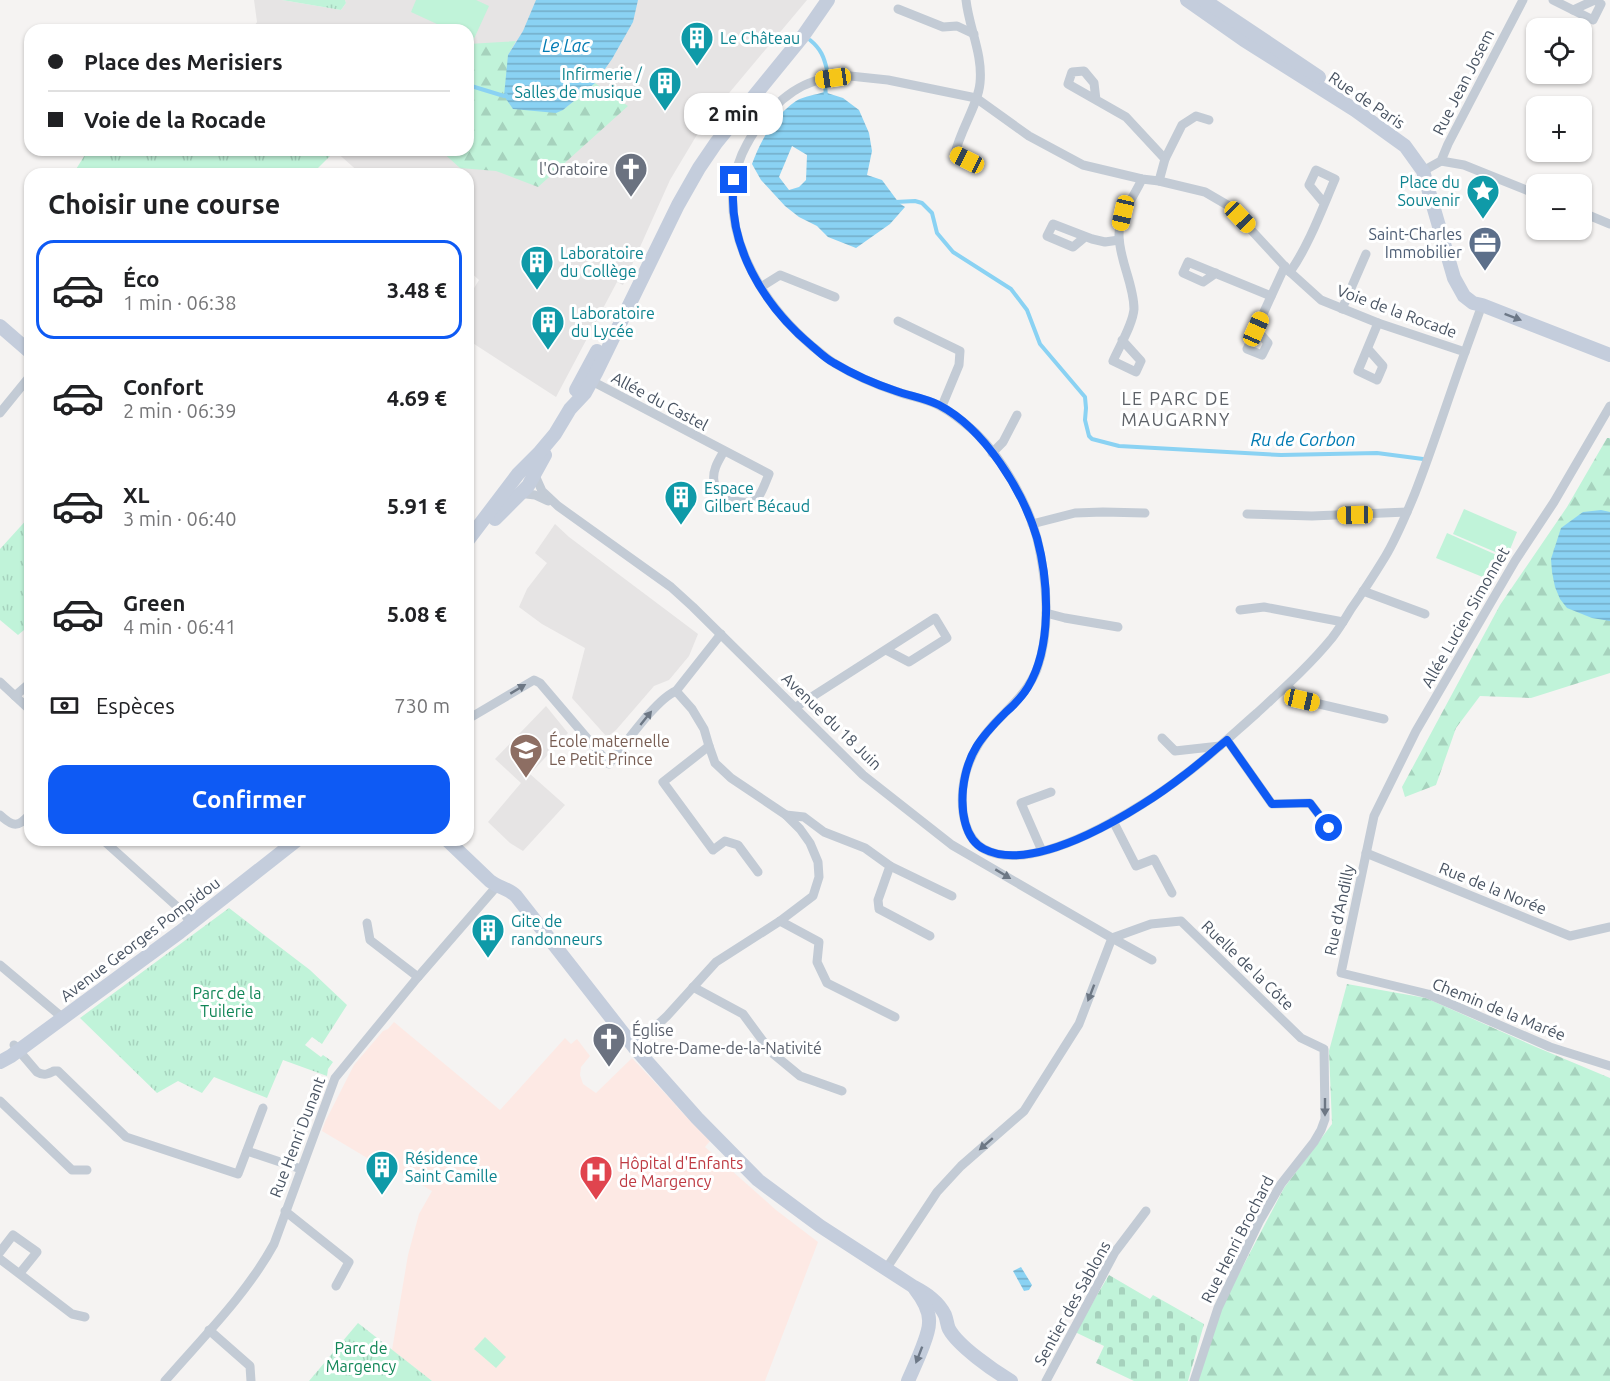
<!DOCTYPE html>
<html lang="fr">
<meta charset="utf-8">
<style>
body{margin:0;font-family:Ubuntu,sans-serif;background:#f2f2f2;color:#202124;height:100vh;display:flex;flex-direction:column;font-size:22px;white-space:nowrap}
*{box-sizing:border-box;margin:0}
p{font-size:20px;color:#757577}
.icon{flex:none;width:33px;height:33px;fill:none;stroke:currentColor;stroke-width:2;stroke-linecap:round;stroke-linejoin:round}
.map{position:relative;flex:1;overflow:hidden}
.side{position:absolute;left:24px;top:168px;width:450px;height:678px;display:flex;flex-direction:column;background:#fff;border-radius:18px;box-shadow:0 2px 4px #0004}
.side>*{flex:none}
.banner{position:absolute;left:24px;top:24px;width:450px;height:132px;border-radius:18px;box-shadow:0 2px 4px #0004;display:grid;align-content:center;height:132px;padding:0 24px;background:#fff}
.fabs{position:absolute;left:1526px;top:18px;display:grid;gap:12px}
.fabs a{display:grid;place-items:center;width:66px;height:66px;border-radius:12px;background:#fff;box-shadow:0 2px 4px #0004;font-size:30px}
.end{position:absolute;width:27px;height:27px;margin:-14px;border:8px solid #0e5af4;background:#fff;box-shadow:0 0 0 3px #fff}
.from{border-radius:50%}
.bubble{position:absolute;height:42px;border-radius:18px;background:#fff;box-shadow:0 2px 4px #0004;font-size:20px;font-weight:600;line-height:42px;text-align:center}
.car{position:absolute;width:18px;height:36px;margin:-18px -9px;border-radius:8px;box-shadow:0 0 4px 2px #0007;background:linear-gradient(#f5c518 24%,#345 0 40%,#f5c518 0 76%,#345 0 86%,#f5c518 0)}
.banner b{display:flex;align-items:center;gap:21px;height:57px;font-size:22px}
.banner b+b{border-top:2px solid #e0e0e0}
.banner i{width:15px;height:15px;background:#202124}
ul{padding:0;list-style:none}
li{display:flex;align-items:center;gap:18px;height:99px;margin:0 12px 9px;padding:0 12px;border:3px solid transparent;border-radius:18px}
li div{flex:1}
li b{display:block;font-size:22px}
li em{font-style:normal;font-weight:600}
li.active{border-color:#0e5af4}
li>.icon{width:54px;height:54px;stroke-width:1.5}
h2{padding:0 24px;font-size:27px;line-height:72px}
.pay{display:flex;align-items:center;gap:15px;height:66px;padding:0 24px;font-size:22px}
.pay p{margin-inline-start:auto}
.button{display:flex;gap:12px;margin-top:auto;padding:12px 24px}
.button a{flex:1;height:69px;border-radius:18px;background:#0e5af4;color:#fff;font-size:24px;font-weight:600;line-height:69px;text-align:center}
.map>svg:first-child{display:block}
</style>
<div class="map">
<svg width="1610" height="1381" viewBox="0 0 1610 1381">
<defs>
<pattern id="grass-tufts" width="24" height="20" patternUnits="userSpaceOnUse" patternTransform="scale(1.5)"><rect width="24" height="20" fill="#c0f3d9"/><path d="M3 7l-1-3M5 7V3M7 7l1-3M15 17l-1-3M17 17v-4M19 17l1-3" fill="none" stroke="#a6d2bd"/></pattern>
<pattern id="forest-firs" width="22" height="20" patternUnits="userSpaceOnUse" patternTransform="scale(1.5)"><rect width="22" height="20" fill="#c0f3d9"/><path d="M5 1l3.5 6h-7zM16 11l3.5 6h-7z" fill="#a6d2bd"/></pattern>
<pattern id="cemetery-stones" width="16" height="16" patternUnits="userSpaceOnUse" patternTransform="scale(1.5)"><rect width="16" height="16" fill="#c0f3d9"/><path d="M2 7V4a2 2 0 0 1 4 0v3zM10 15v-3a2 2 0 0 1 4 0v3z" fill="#a6d2bd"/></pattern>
<pattern id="water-rules" width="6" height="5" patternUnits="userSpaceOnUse" patternTransform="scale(1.5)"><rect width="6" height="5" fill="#8ad2f3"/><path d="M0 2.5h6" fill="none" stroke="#73adc8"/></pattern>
</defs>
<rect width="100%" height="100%" fill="#f5f3f2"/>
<g fill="#e6e4e4">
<path d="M254,0H282L341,10L346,3L345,0H807L704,123L670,180L623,285L617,282L556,397L468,340V298L479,280L468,270V174H361L334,150H468V30H252L257,22Z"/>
<path d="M555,524L569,537L698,634L689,656L669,680L654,686L616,730L607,737L572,698L585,648L542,624L519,607L527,589L547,563L535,553Z"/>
<path d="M546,706L568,733L530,774L565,805L523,851L510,843L488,822L521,783L495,759Z"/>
</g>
<path fill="#fde9e4" d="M394,1022L500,1110L565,1038L571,1044L577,1039L590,1056L581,1067L580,1075L583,1084L596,1093L632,1058L676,1105V1106L710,1141L705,1147L776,1210L818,1242L765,1381H432L392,1350L408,1255L419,1214L432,1191L398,1171H389L322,1131L325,1122L354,1065L383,1031L388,1029Z"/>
<g fill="url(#grass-tufts)">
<path d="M282,0H345L346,3L341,10Z"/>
<path d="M88,150H334L335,151L312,174H73Z"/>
<path d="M30,516V625L18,635L0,620V549Z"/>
<path d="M229,908L310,970L347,1005L322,1044L312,1037L305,1045L321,1057L323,1055L333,1062L328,1069L327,1076L283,1060L267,1098L214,1077L202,1093L178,1081L157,1093L80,1018Z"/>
<path d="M358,1323L432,1381H309Z"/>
</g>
<g fill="url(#forest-firs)">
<path d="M516,41L508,55L563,110L595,83L628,106L538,187L496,171L460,168L440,150H468V44Z"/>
<path d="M1607,438H1610V673L1531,698L1480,696L1456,728L1436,785L1405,797L1402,787L1500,605L1567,507Z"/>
<path d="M1347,984L1426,998L1536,1047L1610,1078V1381H1197L1221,1308L1284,1188L1332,1124L1329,1051Z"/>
</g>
<path fill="url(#cemetery-stones)" d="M1109,1275L1150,1299L1153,1295L1204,1324L1188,1381H1134L1096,1363L1104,1346L1075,1332Z"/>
<g fill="#c0f3d9">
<path d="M416,0H476L489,6L473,41L468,38V30H450L411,12Z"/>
<path d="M1464,509L1517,532L1507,557L1453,534Z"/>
<path d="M1447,533L1499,556L1490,580L1436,558Z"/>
<path d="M485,1337L506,1357L496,1368L474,1349Z"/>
</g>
<g fill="url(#water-rules)" fill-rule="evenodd">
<path d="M536,0H638L633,22L612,59L595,83L580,96L563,110L556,113L513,109L504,96L508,55L523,31Z"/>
<path d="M824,92L843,98L859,110L869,133L872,151L867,175L882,180L899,203L905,207L890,224L856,248L828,237L817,226L799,217L785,206L761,180L752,164C761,140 774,116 796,101C804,96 816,95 824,92ZM792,146L807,155L806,180L799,187L789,190L779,177Z"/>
<path d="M1601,510L1610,512V621L1592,618L1567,608L1560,599L1555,587L1552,572L1551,559L1561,528L1583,512Z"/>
<path d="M1021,1267L1032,1285L1029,1290L1024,1291L1013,1271Z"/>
</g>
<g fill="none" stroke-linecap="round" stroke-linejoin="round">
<g stroke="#8ad2f3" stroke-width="4">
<path d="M810,40C821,49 824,57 827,70"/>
<path d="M825,84L826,97"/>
<path d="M468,85L504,96L506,95"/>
<path d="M895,202L915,201L922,203L932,213L937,233L953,252L1011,289L1027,310L1040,344L1085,397L1086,408L1085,420L1089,436L1092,439L1119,446L1281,455L1377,453L1423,459"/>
</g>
<g stroke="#c3cbd5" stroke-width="9">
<path d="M966,0C969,28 983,54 980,83C978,105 960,130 955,154L979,166"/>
<path d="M1553,0L1593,20L1601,4L1595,0"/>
<path d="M898,9L943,27L957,26L974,34"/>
<path d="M1573,10L1595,0"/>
<path d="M850,76L888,80L976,98L1029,136L1083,165L1142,179L1159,181L1205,192L1229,206L1290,272L1321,300L1378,323L1465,352C1448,399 1433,447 1415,493C1406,515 1397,537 1385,557C1374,575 1363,592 1351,609C1345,619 1339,629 1332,638C1310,665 1283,689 1257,713C1233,734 1209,757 1183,776C1143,807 1034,877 984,849C971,842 965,826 963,812C959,778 971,749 994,724C1011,706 1028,692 1037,669C1051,630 1047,586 1039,547C1031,508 1004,460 975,432C965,423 953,413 940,406C927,399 912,397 898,392C876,385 854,375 834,363C827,359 820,352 813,347C760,302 712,224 742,154C756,123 783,91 815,81C826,77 839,77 850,76Z"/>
<path d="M1096,100L1094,83L1084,71L1072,72L1068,84L1126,117L1165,159"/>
<path d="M1441,161L1464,165L1536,194"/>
<path d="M1423,171L1441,161L1448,144L1523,0"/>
<path d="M1159,181L1165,159L1182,125L1196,116L1209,120"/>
<path d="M1581,212L1610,224"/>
<path d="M1085,237L1073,247L1047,236L1053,224L1092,239L1105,242L1119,240"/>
<path d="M1290,272C1309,245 1322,209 1335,179L1316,170L1309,185L1324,203"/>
<path d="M1216,273L1203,282L1183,273L1188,262L1271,296"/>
<path d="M761,287L780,275L835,297"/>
<path d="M1342,309L1366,254"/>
<path d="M898,321L960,351L959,365L942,406"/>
<path d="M1256,329L1268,343L1262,355L1247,349L1285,266"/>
<path d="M1122,340L1141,361L1136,372L1113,361C1119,347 1133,324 1134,309C1134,284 1119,260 1119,235C1119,215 1134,197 1142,179"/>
<path d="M1368,349L1383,366L1377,380L1358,371L1378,323"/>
<path d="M1465,352L1482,305"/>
<path d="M588,379L769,474C766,481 763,490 759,496C747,510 717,498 714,481C712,470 719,460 724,451"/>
<path d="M1610,406L1554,502L1515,561L1416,731L1374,816L1341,973L1428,994L1550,1047L1610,1066"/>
<path d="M0,413L30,376"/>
<path d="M992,453L1003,442L1017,415"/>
<path d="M534,473L542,491L558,506L671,587L693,607L863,775L952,845L1112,938L1152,960"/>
<path d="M518,493L535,495L548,501"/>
<path d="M1247,514L1312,516L1407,512"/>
<path d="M1032,524L1075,513L1103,512L1145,513"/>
<path d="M1363,591L1425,614"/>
<path d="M1240,610L1264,607L1343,622"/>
<path d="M1046,613L1065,618L1118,627"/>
<path d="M0,682L30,710"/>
<path d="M1287,686L1302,700L1384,719"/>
<path d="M15,696L30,683"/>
<path d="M796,707L935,618L947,638L909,662L886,650"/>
<path d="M468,719L534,680L540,683L609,764C624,746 656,699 676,691L721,634"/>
<path d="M1162,738L1175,751L1220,746"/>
<path d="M1227,740L1272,804L1310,803L1329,828"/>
<path d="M709,746L663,782L713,850L725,841L738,845L758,872"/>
<path d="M0,815C13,827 18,828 30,814"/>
<path d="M786,815L804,817L824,832L865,848L890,866L878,900L879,909L930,936"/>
<path d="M1113,821L1136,866L1154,859L1172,893"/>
<path d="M103,840L182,911L191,923"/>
<path d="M1042,851L1021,803L1051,792"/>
<path d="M1366,853L1570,936L1610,927"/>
<path d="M890,866L952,896"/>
<path d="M780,921L819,942L817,962L827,983L895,1017"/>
<path d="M367,923L370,940L418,977"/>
<path d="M1112,938L1151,924L1181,921L1301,1038L1324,1049L1325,1119L1321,1130L1314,1142L1281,1184L1259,1222L1218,1308L1194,1381"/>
<path d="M0,965L63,1018"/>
<path d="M693,987L743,1014L771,1052L800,1076L842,1091"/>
<path d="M14,1045L37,1072C44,1076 47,1074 54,1071H58L126,1137L238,1174L263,1108"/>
<path d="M634,1047L667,1016L716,962L780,921L813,896L819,877L818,862L810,843L800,829L786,815L731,778L715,763L709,746L704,729L692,709L676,691"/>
<path d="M0,1101L72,1170H87"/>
<path d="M247,1151L301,1169"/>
<path d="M285,1211L349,1262L336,1286"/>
<path d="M0,1252L13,1235L37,1252L20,1273"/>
<path d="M0,1259L72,1314L85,1317"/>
<path d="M886,1269L937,1192L961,1166L1024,1111L1079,1024L1112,938"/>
<path d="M209,1330L250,1366L251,1381"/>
<path d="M165,1381C203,1337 246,1295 274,1244L335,1078L418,977L497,886"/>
<path d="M1046,1381L1115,1252L1146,1211"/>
</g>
<g stroke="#c4cddc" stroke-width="14">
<path d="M1187,0L1244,40L1355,110L1405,146L1423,171L1454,278L1464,296L1473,303L1482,305L1610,355"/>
<path d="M1204,0L1319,77"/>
<path d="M0,326L30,352"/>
<path d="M576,390L597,351"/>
<path d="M495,519L528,486L545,455"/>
<path d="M468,540L518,474L539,453L555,434L570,409L585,393L596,373L678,205L699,168L716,143L803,36L828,0"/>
<path d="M447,840L490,881C499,888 508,888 516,896L634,1047L697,1118L758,1180L820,1226L914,1287C927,1294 939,1302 945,1315C947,1320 947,1325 949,1329C958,1346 994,1371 1011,1381"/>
<path d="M0,1062L11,1056L180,932L297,840"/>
<path d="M908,1381C914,1367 929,1336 929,1323C930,1311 922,1298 915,1289"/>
</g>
</g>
<defs><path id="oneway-solid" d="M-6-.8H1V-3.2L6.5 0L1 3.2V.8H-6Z" transform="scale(1.5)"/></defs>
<g fill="#6d7887">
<use href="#oneway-solid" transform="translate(1513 317) rotate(21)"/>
<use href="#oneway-solid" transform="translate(919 1355) rotate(111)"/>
</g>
<g fill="#6d7784">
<use href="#oneway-solid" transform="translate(518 689) rotate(-31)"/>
<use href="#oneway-solid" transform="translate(646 718) rotate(-51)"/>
<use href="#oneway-solid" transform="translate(1003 874) rotate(31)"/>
<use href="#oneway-solid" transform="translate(1091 993) rotate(111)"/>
<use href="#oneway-solid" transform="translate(1325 1107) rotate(90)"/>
<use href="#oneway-solid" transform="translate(986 1144) rotate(139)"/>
</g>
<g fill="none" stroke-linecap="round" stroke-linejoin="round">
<path stroke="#0e5af4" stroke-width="8" d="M734,180C726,245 764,306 812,346C819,352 826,359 834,363C854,375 875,384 896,391C910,396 925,398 939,405C964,418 984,440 1000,463C1016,486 1029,511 1037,538C1049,582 1052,647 1028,687C1022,697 1014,705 1006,712C981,737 967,753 963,789C961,810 964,839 984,849C1036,876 1142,808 1183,776C1198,765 1212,752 1227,740L1272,804L1310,803L1329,828"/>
</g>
<defs>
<g id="building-pin" transform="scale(1.725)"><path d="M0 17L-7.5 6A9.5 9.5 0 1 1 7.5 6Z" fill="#0f9aa8" stroke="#fff"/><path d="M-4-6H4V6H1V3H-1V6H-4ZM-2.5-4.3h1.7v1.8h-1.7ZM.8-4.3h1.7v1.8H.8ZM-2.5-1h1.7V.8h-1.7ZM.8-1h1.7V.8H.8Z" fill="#fff"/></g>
<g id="church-pin" transform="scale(1.725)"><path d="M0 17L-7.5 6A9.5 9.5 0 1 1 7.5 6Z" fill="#6b7280" stroke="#fff"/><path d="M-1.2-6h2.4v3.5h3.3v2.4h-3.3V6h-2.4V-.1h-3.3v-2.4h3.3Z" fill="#fff"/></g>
<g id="sight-pin" transform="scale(1.725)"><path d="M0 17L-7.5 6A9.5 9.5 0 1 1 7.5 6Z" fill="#0f9aa8" stroke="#fff"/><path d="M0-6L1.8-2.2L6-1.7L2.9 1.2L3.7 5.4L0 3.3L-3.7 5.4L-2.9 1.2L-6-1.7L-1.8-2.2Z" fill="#fff"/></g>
<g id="office-pin" transform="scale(1.725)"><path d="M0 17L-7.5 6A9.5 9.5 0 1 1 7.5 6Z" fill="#5c6f8a" stroke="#fff"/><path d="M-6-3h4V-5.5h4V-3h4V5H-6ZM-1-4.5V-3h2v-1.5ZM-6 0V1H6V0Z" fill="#fff"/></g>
<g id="school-pin" transform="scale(1.725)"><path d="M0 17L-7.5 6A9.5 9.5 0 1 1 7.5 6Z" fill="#8d6e63" stroke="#fff"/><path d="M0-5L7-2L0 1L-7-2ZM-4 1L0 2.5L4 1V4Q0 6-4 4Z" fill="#fff"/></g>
<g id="hospital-pin" transform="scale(1.725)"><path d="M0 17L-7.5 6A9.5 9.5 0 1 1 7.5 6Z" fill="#e0444e" stroke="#fff"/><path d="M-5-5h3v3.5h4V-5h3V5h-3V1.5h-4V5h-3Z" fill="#fff"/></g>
</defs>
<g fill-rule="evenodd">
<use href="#building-pin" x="697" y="38"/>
<use href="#building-pin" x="665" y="83"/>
<use href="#church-pin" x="631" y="169"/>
<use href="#sight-pin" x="1483" y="191"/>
<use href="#office-pin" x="1485" y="243"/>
<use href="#building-pin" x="537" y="262"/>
<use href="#building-pin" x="548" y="322"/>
<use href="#building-pin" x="681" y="497"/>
<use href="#school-pin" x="526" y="750"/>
<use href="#building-pin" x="488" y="930"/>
<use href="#church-pin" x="609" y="1039"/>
<use href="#building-pin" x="382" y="1167"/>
<use href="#hospital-pin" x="596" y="1172"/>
</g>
<g text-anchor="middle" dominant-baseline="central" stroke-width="6" stroke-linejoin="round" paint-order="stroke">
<g font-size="16" fill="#0d838f" stroke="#fff" text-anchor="start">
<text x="720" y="38">Le Château</text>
<text x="642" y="74" text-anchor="end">Infirmerie /<tspan x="642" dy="18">Salles de musique</tspan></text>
<text x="1460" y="182" text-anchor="end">Place du<tspan x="1460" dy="18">Souvenir</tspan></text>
<text x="560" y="253">Laboratoire<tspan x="560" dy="18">du Collège</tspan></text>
<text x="571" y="313">Laboratoire<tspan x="571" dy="18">du Lycée</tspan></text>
<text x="704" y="488">Espace<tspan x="704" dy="18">Gilbert Bécaud</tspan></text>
<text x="511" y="921">Gite de<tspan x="511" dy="18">randonneurs</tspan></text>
<text x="405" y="1158">Résidence<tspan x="405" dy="18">Saint Camille</tspan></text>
</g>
<g font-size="16" fill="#485362" stroke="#fff">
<text transform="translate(1463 82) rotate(-63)">Rue Jean Josem</text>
<text transform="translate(1367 100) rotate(34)">Rue de Paris</text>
<text transform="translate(1397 311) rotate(20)">Voie de la Rocade</text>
<text transform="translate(660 401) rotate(28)">Allée du Castel</text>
<text transform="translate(1465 617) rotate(-60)">Allée Lucien Simonnet</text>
<text transform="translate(832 721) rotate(44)">Avenue du 18 Juin</text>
<text transform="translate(1493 888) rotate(22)">Rue de la Norée</text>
<text transform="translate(1339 910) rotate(-78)">Rue d'Andilly</text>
<text transform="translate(140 939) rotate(-37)">Avenue Georges Pompidou</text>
<text transform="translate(1248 965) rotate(44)">Ruelle de la Côte</text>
<text transform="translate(1499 1009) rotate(22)">Chemin de la Marée</text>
<text transform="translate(297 1137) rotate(-69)">Rue Henri Dunant</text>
<text transform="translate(1237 1239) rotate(-63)">Rue Henri Brochard</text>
<text transform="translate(1072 1303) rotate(-61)">Sentier des Sablons</text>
</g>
<g font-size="16" fill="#5b616d" stroke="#fff" text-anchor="end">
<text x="608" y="169">l'Oratoire</text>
<text x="632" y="1030" text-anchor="start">Église<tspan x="632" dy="18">Notre-Dame-de-la-Nativité</tspan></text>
</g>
<g font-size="16" fill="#4e5e75" stroke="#fff" text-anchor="end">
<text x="1462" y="234">Saint-Charles<tspan x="1462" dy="18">Immobilier</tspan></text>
</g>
<g font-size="16" fill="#785e54" stroke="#fff" text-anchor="start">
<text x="549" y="741">École maternelle<tspan x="549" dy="18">Le Petit Prince</tspan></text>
</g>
<g font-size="16" fill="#118657" stroke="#fff">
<text x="227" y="993">Parc de la<tspan x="227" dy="18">Tuilerie</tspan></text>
<text x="361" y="1348">Parc de<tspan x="361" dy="18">Margency</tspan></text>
</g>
<g font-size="16" fill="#be3a42" stroke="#fff" text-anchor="start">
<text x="619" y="1163">Hôpital d'Enfants<tspan x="619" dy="18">de Margency</tspan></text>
</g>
<g font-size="18" font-style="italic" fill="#027bb3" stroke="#fff">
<text x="566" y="45">Le Lac</text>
<text x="1303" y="439">Ru de Corbon</text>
</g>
<g font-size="18" letter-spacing="1.5" fill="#5e6268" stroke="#fff">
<text x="1176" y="398">LE PARC DE<tspan x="1176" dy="21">MAUGARNY</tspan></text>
</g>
</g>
</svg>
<div class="fabs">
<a><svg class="icon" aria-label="locate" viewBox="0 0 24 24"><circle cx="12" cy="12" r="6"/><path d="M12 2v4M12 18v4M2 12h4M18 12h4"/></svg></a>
<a>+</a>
<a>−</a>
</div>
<i class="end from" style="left:1329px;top:828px"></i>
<i class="end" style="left:734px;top:180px"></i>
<div class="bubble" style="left:684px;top:93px;width:99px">2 min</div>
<i class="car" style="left:833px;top:78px;rotate:262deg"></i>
<i class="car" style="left:967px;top:160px;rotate:297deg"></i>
<i class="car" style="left:1123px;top:213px;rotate:193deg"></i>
<i class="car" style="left:1240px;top:217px;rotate:136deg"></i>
<i class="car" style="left:1256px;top:329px;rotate:24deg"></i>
<i class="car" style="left:1355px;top:515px;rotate:269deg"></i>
<i class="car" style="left:1302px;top:700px;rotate:103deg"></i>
<div class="banner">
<b><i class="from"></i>Place des Merisiers</b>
<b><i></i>Voie de la Rocade</b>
</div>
<section class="side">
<h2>Choisir une course</h2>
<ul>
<li class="active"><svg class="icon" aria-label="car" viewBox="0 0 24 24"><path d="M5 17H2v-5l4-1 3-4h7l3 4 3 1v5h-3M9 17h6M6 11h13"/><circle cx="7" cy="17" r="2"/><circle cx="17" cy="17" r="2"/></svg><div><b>Éco</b><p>1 min · 06:38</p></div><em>3.48 €</em></li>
<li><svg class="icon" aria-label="car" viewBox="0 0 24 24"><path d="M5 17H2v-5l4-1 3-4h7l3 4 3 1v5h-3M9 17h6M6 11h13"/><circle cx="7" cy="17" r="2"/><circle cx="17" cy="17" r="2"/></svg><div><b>Confort</b><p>2 min · 06:39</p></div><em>4.69 €</em></li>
<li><svg class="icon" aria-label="car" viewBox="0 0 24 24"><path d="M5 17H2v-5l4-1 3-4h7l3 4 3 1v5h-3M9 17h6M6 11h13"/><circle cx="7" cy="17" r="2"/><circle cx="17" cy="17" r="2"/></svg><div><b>XL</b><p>3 min · 06:40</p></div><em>5.91 €</em></li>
<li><svg class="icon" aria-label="car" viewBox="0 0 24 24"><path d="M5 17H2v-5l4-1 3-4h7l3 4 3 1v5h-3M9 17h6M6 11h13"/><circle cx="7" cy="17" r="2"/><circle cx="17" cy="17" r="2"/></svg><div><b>Green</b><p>4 min · 06:41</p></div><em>5.08 €</em></li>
</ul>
<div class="pay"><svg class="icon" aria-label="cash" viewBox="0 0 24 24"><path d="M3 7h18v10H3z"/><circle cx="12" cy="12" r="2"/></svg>Espèces<p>730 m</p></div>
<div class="button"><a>Confirmer</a></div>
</section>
</div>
